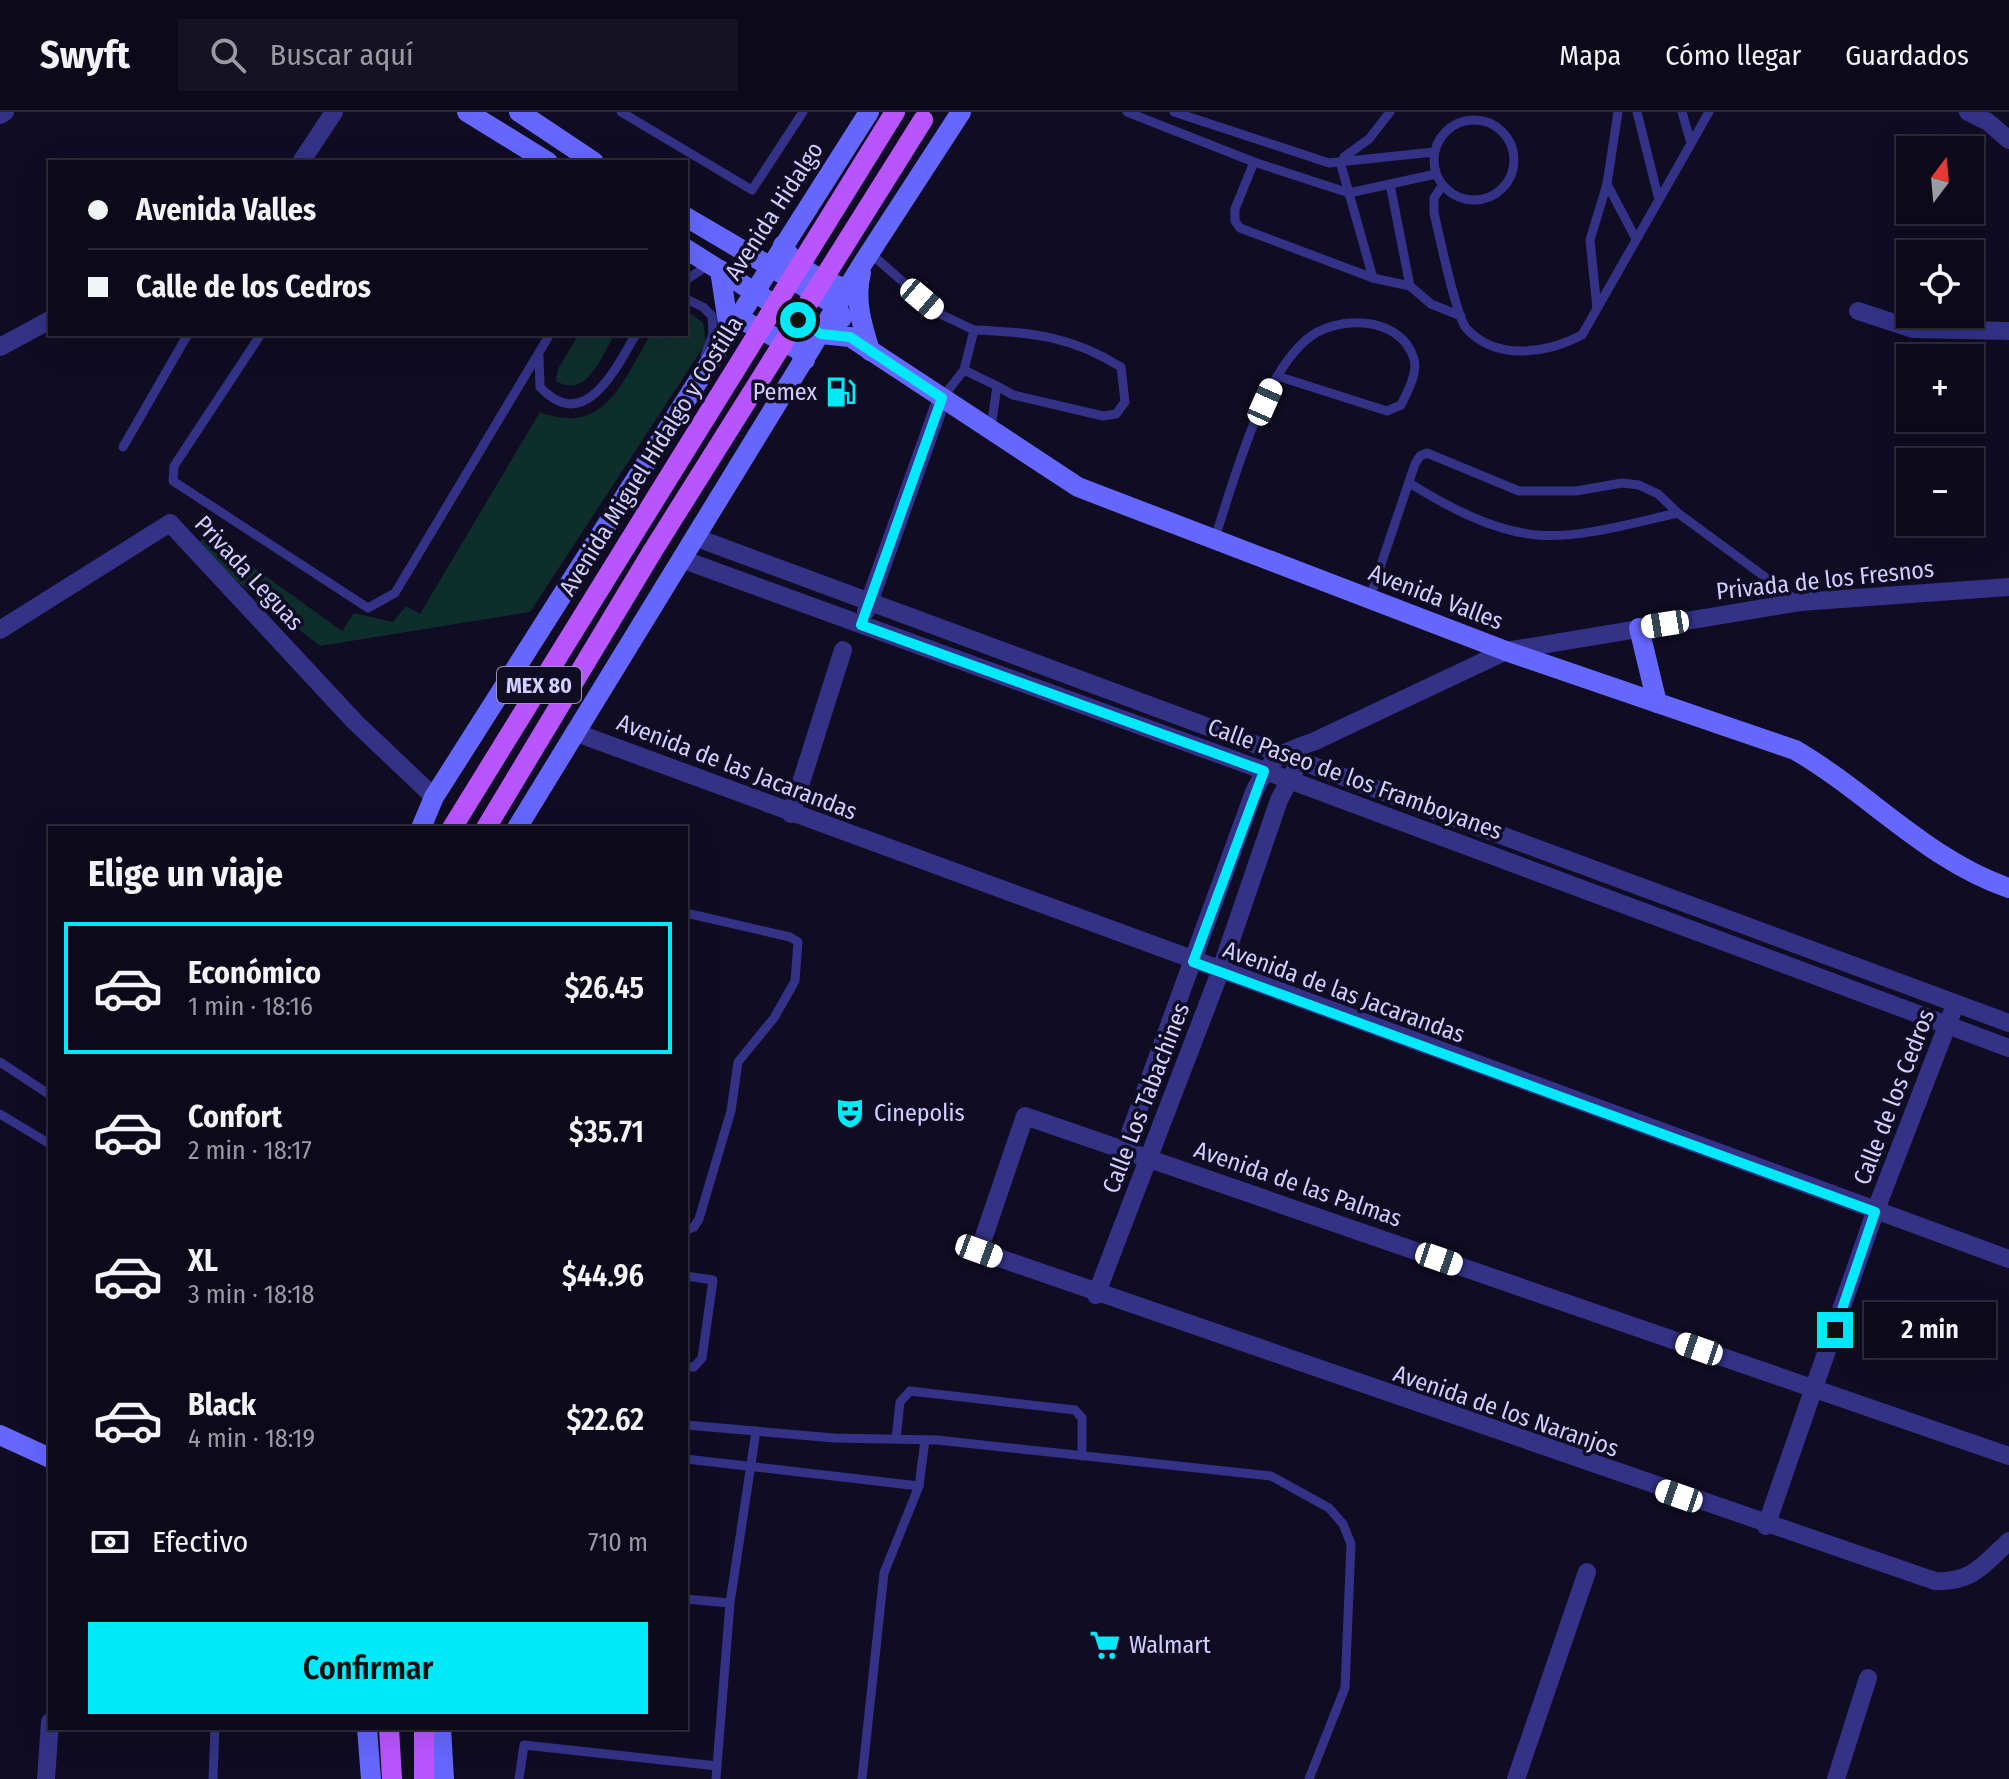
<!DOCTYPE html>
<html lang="es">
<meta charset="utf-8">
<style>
body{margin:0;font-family:"Fira Sans Condensed",sans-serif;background:#141223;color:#f1f3f6;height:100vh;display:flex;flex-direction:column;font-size:30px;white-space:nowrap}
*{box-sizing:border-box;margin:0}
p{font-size:26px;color:#9a9aa2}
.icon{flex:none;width:44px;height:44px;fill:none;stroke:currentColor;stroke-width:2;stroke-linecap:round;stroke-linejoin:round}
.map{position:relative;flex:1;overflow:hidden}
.side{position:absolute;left:48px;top:714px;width:640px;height:904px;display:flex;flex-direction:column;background:#0b091a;border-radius:0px;box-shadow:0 8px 32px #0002,0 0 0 2px #2b2a39}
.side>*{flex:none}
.hud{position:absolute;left:48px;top:48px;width:640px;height:176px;border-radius:0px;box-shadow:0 8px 32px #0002,0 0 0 2px #2b2a39;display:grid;align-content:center;height:176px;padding:0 40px;background:#0b091a}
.needle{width:52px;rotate:16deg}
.controls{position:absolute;left:1896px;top:24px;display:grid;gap:16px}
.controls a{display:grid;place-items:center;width:88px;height:88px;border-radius:0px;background:#0b091a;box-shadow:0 8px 32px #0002,0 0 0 2px #2b2a39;font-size:40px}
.end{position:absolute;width:36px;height:36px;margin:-18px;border:10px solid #00e9f9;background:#111;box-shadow:0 0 0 4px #111}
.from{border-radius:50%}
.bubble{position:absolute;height:56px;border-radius:0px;background:#0b091a;box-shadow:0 8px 32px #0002,0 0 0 2px #2b2a39;font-size:26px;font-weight:600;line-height:56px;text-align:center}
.car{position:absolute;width:24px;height:48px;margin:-24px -12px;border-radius:10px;box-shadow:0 0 6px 2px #0007;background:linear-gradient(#fff 24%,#345 0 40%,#fff 0 76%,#345 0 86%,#fff 0)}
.hud b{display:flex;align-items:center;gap:28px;height:76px;font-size:30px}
.hud b+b{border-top:2px solid #2b2a39}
.hud i{width:20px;height:20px;background:#f1f3f6}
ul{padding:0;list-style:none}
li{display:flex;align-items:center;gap:24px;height:132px;margin:0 16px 12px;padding:0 24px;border:4px solid transparent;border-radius:0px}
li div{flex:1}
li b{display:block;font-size:30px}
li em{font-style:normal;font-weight:600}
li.current{border-color:#00e9f9}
li>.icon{width:72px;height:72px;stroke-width:1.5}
h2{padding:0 40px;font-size:36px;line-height:96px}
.pay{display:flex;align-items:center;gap:20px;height:88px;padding:0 40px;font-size:30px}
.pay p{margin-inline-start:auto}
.action{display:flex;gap:16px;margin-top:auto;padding:16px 40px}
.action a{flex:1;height:92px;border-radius:0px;background:#00e9f9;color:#111;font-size:32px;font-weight:600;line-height:92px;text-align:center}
header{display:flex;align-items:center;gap:48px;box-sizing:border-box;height:112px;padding:0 40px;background:#0b091a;border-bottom:2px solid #2b2a39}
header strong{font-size:38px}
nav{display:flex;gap:44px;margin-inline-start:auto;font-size:28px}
.search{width:560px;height:72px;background:#141223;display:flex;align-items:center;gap:20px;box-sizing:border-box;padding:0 28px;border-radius:0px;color:#9a9aa2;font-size:30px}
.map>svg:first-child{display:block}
</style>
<header>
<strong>Swyft</strong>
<div class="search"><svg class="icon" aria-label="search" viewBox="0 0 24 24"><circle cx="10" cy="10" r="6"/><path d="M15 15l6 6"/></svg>Buscar aquí</div>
<nav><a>Mapa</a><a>Cómo llegar</a><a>Guardados</a></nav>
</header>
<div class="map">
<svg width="2009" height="1667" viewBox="0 0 2009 1667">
<rect width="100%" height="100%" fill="#0f0c23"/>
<g fill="#0e2e2c">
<path d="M686,198L703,211L706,231L530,500L320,534L194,436L207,422L342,519L354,501L393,510L406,494L420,502L540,300C606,325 622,269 651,222H686Z"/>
<path d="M579,222H615C602,243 587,288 556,269L558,257Z"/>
</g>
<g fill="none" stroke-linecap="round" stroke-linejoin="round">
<g stroke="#333287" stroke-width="9">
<path d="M621,0L752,78L803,0"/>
<path d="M1127,0L1254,50L1349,81L1436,62"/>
<path d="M1174,0L1329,51L1434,40"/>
<path d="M1637,0L1658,84"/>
<path d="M1682,0L1691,31"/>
<circle cx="1474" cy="48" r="40"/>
<path d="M1254,50L1235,97V109L1240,116L1373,166L1410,174"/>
<path d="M1390,72L1410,174L1431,192L1461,204"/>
<path d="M1607,72L1636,127"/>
<path d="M1442,74L1434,86V101C1439,122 1456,204 1466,216C1496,250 1548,241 1582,223L1709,0"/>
<path d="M870,141L940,202L974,218L964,258L997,274L991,316"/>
<path d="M1373,166L1341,53L1344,45L1369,27L1390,0"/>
<path d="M686,168L710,152"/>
<path d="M686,187L703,195L712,204L713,222L705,243"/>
<path d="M1597,196L1590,128L1607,72L1618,0"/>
<path d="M974,218C1031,220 1071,224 1121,255L1125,290L1116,302L1103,304L1013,283L997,274"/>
<path d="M261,222L174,354L173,369L368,496L395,481L550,222"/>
<path d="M539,244L540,275C585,323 616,256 636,222"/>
<path d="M942,286L964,258"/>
<path d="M123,335L188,222"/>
<path d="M1411,372C1448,395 1493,419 1537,423C1580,427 1636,410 1678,401"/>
<path d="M1215,426C1234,368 1260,268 1306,228C1335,202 1401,203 1414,247C1418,261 1407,281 1401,293L1387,299L1277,264"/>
<path d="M1369,488L1415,352L1420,344L1427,341L1519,379H1576L1622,371L1639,373L1658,382L1678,401L1799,490"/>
<path d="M686,801L790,825L798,830L795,869L774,906L738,950L731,999L699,1107L694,1115L686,1118"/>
<path d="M0,950L50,983"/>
<path d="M0,1002L50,1032"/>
<path d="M686,1164L713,1168L702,1246L694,1255H686"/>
<path d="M686,1313L834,1326L937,1328L1271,1364L1329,1396L1343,1412L1351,1432L1345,1576L1309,1667"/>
<path d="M896,1327L900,1290L910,1279L1075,1298L1082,1306V1344"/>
<path d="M686,1347L919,1374"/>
<path d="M686,1487L730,1491"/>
<path d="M213,1667L215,1616"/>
<path d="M519,1667L524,1633L717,1654"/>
<path d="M716,1667L730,1491L756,1319"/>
<path d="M862,1667L884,1461L919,1374L925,1328"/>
</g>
<g stroke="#333287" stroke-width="18">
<path d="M1968,0L1988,10L2009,28"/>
<path d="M0,3L5,0"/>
<path d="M301,50L334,0"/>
<path d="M1858,199L1913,217L2009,219"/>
<path d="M0,235L50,208"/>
<path d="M697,426L2009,911"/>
<path d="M684,448L1276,663L2009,936"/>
<path d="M866,499L942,286"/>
<path d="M0,518L170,411L355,610L434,685"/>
<path d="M574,620L2009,1147"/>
<path d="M791,702L843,538"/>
<path d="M1123,1040L1254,680C1270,647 1278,641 1313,630L1506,539L1800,490L2009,475"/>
<path d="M1096,1183L1220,860L1279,688L1295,658"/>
<path d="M2009,1344L1025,1004L979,1139L1935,1469C1972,1471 1983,1453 2009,1429"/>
<path d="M1766,1414L1875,1100L1952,901"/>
<path d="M46,1667L50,1610"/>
<path d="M1516,1667L1587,1460"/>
<path d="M1836,1667L1868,1566"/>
</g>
<g stroke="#6567ff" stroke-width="20">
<path d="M467,0L548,50"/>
<path d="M519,0L594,50"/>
<path d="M686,105L837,194L842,206"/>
<path d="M783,133C792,153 819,168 839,174"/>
<path d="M686,137L821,222L850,225L1078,375L1506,539L1795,638C1869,681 1927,748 2009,776"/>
<path d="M720,158L729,218"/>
<path d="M861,161C854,188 862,213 870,239"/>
<path d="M746,210L799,238L805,248"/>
<path d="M1639,516L1657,591"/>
<path d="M421,716L434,685L869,0"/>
<path d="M517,716L863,151L961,0"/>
<path d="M0,1323L50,1346"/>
<path d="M367,1616L371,1667"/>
<path d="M441,1616L444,1667"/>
</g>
<g stroke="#b955ff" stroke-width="20">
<path d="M452,716L628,431"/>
<path d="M486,716L652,440"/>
<path d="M389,1616L392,1667"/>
<path d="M424,1616V1667"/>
</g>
<g stroke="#b955ff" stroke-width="20">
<path d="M628,431L895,0"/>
<path d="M652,440L923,8"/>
</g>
</g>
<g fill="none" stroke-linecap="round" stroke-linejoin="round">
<path stroke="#00e9f9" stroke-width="10" d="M798,208L821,222L850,225L942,286L861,513L1264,659L1193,850L1875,1100L1835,1218"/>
</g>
<defs>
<g id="fuel-bare" transform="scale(2.4)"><path d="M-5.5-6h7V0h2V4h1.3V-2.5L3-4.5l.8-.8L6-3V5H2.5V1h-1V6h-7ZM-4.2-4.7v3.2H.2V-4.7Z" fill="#00e9f9" stroke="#0f0c23" stroke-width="2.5" paint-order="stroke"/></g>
<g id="theatre-bare" transform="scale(2.4)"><path d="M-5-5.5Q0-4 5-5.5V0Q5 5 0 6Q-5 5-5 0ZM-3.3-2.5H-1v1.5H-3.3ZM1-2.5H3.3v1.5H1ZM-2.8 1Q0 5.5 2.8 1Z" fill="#00e9f9" stroke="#0f0c23" stroke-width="2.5" paint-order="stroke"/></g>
<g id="supermarket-bare" transform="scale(2.4)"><path d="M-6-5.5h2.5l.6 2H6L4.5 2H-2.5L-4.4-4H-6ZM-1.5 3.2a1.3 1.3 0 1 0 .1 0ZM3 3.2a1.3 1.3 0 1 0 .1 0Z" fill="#00e9f9" stroke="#0f0c23" stroke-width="2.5" paint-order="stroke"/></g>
</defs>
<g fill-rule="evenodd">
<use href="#fuel-bare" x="841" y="280"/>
<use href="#theatre-bare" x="850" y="1001"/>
<use href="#supermarket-bare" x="1105" y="1533"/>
</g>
<g text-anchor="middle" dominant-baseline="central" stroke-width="7" stroke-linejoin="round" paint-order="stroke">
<rect fill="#0f0c23" stroke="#9894bd" stroke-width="2" x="497" y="555" width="84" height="36" rx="6"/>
<g font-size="22" font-weight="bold" fill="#d2ceff">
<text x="539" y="573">MEX 80</text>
</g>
<g font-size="24" fill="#d2ceff" stroke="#0f0c23">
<text transform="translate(774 99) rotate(-57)">Avenida Hidalgo</text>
<text transform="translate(651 344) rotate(-58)">Avenida Miguel Hidalgo y Costilla</text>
<text transform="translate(249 461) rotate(47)">Privada Leguas</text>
<text transform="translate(1825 468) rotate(-6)">Privada de los Fresnos</text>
<text transform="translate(1436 485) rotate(21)">Avenida Valles</text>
<text transform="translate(737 655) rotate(21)">Avenida de las Jacarandas</text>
<text transform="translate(1355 667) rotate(20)">Calle Paseo de los Framboyanes</text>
<text transform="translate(1344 880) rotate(20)">Avenida de las Jacarandas</text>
<text transform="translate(1894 985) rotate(-69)">Calle de los Cedros</text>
<text transform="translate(1146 986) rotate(-69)">Calle Los Tabachines</text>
<text transform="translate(1298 1072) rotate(19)">Avenida de las Palmas</text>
<text transform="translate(1506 1299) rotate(19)">Avenida de los Naranjos</text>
</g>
<g font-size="24" fill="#d2ceff" stroke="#0f0c23" text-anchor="start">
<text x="817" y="280" text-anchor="end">Pemex</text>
<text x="874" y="1001">Cinepolis</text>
<text x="1129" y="1533">Walmart</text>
</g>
</g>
</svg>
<div class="controls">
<a><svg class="needle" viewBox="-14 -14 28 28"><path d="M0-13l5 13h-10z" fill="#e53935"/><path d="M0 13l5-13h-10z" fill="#9a9aa2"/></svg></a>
<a><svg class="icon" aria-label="locate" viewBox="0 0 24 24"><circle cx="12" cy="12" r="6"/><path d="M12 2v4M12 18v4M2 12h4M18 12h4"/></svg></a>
<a>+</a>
<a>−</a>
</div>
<i class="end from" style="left:798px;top:208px"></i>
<i class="end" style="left:1835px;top:1218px"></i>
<div class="bubble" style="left:1864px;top:1190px;width:132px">2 min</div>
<i class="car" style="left:922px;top:187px;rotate:130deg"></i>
<i class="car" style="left:1265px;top:290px;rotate:24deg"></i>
<i class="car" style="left:1665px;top:512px;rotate:261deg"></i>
<i class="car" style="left:979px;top:1139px;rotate:110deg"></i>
<i class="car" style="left:1439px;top:1147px;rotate:109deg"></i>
<i class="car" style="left:1699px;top:1237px;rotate:289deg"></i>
<i class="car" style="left:1679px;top:1384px;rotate:289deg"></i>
<div class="hud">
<b><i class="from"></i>Avenida Valles</b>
<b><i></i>Calle de los Cedros</b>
</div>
<section class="side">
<h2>Elige un viaje</h2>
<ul>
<li class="current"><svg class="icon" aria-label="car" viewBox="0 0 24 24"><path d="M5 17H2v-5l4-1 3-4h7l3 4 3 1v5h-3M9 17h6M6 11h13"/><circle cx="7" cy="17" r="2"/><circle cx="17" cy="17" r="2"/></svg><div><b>Económico</b><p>1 min · 18:16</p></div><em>$26.45</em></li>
<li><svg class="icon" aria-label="car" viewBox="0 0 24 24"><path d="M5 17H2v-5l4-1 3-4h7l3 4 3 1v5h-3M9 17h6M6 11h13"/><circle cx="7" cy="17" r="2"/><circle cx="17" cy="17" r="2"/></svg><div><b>Confort</b><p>2 min · 18:17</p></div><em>$35.71</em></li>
<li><svg class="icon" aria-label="car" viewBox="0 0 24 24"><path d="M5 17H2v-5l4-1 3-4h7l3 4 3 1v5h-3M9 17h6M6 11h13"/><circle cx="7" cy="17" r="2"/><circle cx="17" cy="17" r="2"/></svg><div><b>XL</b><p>3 min · 18:18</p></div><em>$44.96</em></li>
<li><svg class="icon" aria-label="car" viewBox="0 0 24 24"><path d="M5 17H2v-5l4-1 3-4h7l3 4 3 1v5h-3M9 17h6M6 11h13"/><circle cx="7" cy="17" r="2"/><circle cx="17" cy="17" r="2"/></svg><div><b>Black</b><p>4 min · 18:19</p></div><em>$22.62</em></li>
</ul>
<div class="pay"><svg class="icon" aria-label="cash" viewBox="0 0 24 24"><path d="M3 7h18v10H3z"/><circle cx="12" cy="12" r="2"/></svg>Efectivo<p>710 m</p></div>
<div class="action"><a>Confirmar</a></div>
</section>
</div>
